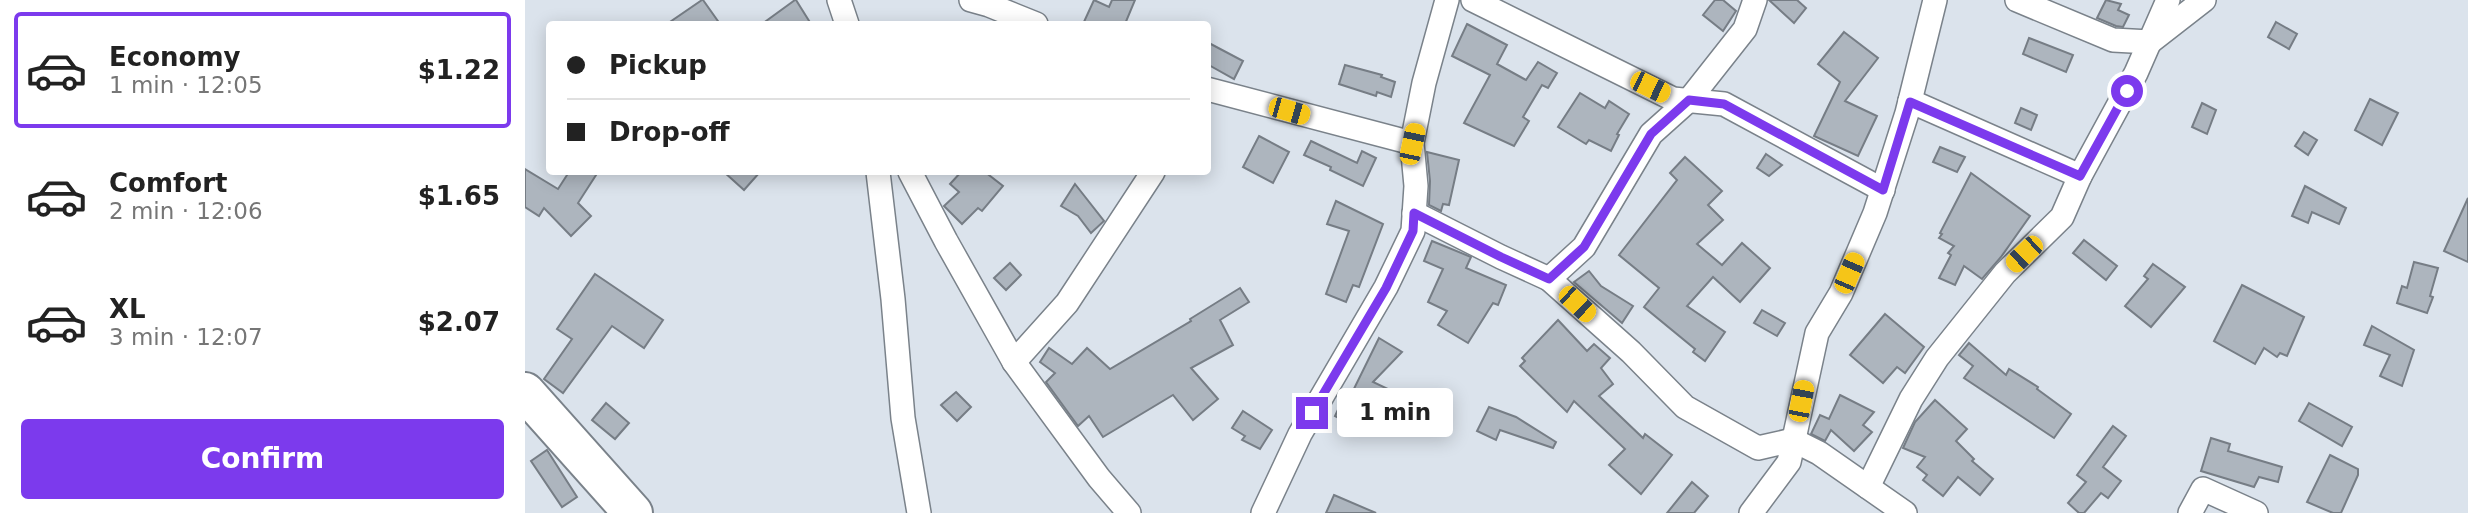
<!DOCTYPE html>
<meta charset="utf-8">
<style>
body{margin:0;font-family:"DejaVu Sans",sans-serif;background:#f2f2f2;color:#222;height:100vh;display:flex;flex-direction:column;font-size:26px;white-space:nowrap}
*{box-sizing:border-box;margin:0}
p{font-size:23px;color:#767676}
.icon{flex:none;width:38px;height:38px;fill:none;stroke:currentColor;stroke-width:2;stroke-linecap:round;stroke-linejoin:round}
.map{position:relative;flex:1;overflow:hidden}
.details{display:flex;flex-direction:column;background:#fff;width:525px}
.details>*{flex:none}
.top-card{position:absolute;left:21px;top:21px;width:665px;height:154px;border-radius:7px;box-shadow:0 4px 18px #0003;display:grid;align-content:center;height:154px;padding:0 21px;background:#fff}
.end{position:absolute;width:32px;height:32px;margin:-16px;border:9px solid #7c3aed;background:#fff;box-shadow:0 0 0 4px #fff}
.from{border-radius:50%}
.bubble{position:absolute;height:49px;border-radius:7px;background:#fff;box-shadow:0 4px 18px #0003;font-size:23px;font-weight:700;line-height:49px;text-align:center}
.car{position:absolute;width:21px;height:42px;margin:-21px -10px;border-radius:9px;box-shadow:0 0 5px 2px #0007;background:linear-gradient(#f5c518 24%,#345 0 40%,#f5c518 0 76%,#345 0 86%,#f5c518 0)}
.top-card b{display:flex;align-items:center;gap:24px;height:66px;font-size:26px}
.top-card b+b{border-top:2px solid #e0e0e0}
.top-card i{width:18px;height:18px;background:#222}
ul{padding:12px 0 0;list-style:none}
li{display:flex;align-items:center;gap:21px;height:116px;margin:0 14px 10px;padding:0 7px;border:4px solid transparent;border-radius:7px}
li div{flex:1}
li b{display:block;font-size:26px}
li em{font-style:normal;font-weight:700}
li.on{border-color:#7c3aed}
li>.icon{width:63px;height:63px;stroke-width:1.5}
.button{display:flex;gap:14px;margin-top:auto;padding:14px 21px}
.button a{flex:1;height:80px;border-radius:7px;background:#7c3aed;color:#fff;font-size:28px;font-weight:700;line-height:80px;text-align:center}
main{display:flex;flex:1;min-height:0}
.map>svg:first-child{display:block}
</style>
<main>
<section class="details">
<ul>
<li class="on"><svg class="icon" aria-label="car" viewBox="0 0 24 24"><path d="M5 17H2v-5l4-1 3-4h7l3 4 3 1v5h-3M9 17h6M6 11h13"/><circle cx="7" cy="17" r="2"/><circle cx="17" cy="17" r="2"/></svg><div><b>Economy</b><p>1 min · 12:05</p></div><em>$1.22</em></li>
<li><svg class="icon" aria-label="car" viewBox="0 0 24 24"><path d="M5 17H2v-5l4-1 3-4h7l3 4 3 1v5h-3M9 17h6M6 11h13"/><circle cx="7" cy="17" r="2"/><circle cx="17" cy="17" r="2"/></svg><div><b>Comfort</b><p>2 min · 12:06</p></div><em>$1.65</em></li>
<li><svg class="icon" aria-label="car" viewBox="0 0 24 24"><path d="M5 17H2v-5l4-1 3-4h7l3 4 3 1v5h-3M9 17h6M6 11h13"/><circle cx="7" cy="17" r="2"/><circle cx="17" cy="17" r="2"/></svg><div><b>XL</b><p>3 min · 12:07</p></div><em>$2.07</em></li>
</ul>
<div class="button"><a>Confirm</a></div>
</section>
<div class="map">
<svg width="1943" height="513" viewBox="0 0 1943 513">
<rect width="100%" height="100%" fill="#dbe3ec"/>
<g fill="#adb5be" stroke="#767d85" stroke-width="2">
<path d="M178,0L195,24H142L177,0Z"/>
<path d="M271,0L286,24H237L270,0Z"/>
<path d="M569,0L584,7L587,0H610L600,24H558Z"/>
<path d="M1190,0H1198L1211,11L1198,31L1178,15Z"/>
<path d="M1244,0H1272L1281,8L1269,23Z"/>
<path d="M1581,0L1596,4L1593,10L1604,15L1598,27L1591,26L1572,18Z"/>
<path d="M1751,22L1772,34L1764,49L1743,37Z"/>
<path d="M942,24L982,45L972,64L1001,80L1013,62L1032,73L1023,88L1017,85L998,117L1004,121L989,146L939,123L965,75L927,56Z"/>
<path d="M1319,32L1353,58L1320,101L1352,116L1333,156L1289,136L1315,82L1293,64Z"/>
<path d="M1504,38L1548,55L1541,72L1498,54Z"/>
<path d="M682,42L718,61L709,79L682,64Z"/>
<path d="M820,65L857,75L856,77L870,82L866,97L852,92L851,96L814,84Z"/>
<path d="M1055,93L1080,108L1084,101L1104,114L1092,134L1094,135L1086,151L1064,140L1061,144L1033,127Z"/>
<path d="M1845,99L1873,113L1857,145L1830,130Z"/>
<path d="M1677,103L1691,110L1682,134L1667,127Z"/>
<path d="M1496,108L1512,115L1506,130L1490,123Z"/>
<path d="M1779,132L1792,140L1783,155L1770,146Z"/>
<path d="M734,136L764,152L748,183L718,167Z"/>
<path d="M786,141L832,163L837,151L851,158L838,186L805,170L806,167L779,155Z"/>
<path d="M1415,147L1440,157L1432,172L1408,162Z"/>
<path d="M902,152L934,160L924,205L918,204L916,211L904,205L905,181Z"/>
<path d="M1241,154L1257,165L1244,176L1232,168Z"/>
<path d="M1160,157L1197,191L1183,205L1198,220L1172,244L1197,265L1217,243L1245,268L1215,302L1188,277L1162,306L1200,332L1180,361L1168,352L1170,349L1119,307L1134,288L1094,255L1152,180L1145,173Z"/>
<path d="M0,169L33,189L44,172H73L53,203L66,216L46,236L19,208L14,216L0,207Z"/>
<path d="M199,172H235L219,190Z"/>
<path d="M436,172H460L478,186L457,211L453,208L437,224L419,206L434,192L425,184Z"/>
<path d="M1446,173L1505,216L1476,257L1457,279L1439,266L1430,285L1414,278L1426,255L1423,253L1429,246L1414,238L1417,234L1415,233Z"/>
<path d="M550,184L579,221L566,233L553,216L536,206Z"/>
<path d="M1780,186L1821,208L1814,224L1787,212L1783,223L1767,216Z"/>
<path d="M1943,198V262L1919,251Z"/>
<path d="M811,201L858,224L834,287L828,285L821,302L801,294L824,231L802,224Z"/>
<path d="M1559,240L1592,266L1581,280L1548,253Z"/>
<path d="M907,241L946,257L941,268L981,285L973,305L968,303L943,343L913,325L922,311L903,302L918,269L899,261Z"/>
<path d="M1889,262L1913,268L1905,296L1908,297L1902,313L1872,303L1877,286L1882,288Z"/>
<path d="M485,263L496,275L481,290L469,278Z"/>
<path d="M1628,264L1660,287L1626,327L1600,306L1623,279L1619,276Z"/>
<path d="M1064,271L1076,286L1108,306L1097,323L1049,282Z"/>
<path d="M70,274L138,320L119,348L87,326L38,393L19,379L47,339L32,329Z"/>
<path d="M1717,285L1779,317L1762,356L1755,353L1752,357L1739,348L1730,364L1689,341Z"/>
<path d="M715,288L724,302L695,320L708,345L666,368L693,399L668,420L648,395L578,437L564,416L553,426L521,382L530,373L515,362L524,348L547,364L562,348L585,369L666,321L665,319Z"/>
<path d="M1237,310L1260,323L1252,336L1229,323Z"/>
<path d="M1360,314L1399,347L1380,373L1372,367L1358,383L1325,355Z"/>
<path d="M1033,320L1062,351L1069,344L1085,358L1076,368L1088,384L1074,396L1118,438L1120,434L1147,455L1116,494L1084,465L1100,449L1049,401L1042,412L995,366L1000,361L997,358Z"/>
<path d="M1847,326L1889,350L1877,386L1855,376L1865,355L1839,345Z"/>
<path d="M854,338L877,352L848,382L865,390L846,435L810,416L817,401L822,403Z"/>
<path d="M1444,343L1481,375L1484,369L1513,387L1512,389L1546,414L1529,438L1439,378L1448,366L1434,355Z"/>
<path d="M431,392L446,407L432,421L416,405Z"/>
<path d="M1315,395L1349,412L1338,425L1347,432L1329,451L1306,430L1300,441L1286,434L1295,415L1304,419Z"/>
<path d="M1410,400L1442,429L1431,441L1449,459L1447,461L1468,479L1455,495L1433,477L1418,496L1398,480L1402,475L1392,467L1400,457L1378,448L1390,422Z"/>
<path d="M81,403L104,423L90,439L67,420Z"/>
<path d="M1784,403L1827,427L1817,446L1774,421Z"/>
<path d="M964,407L991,417L1031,442L1028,448L975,430L971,440L952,431Z"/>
<path d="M718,411L747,430L735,449L717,440L720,436L707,428Z"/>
<path d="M1588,426L1601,436L1578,467L1596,481L1583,498L1576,493L1559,513H1554L1543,503L1561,482L1552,475Z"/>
<path d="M1686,438L1705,444L1703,451L1757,467L1753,482L1734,477L1729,487L1676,471Z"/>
<path d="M22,450L52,497L37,507L6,461Z"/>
<path d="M1805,455L1833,469V475L1816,513H1808L1782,502Z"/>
<path d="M1167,482L1183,496L1169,513H1142Z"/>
<path d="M809,495L851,513H801Z"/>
</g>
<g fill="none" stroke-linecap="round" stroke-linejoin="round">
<g stroke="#7a828a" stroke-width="26">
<g id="minor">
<path d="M314,0L322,24"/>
<path d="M446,0L464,5L511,24"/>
<path d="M948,0L1148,99L1199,104L1358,190"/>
<path d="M1492,0L1588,40L1625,42L1679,0"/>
<path d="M682,89L887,143"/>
<path d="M1385,101L1555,176"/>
<path d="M353,172L368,299L378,418L394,513"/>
<path d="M385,172L421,241L489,362L574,478L604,513"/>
<path d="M889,213L976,257L1024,279L1106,352L1160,407L1233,448L1268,440L1294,453L1380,513"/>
<path d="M1024,279L1059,247L1126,134L1164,100L1220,29L1230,0"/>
<path d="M489,362L542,303L628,172"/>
<path d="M1343,487L1386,399L1412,358L1480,273L1537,217L1555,176L1611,73L1643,0"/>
<path d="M738,513L775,434L861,287L888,231L891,186L887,143L899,83L922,0"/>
<path d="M1226,513L1264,462L1292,333L1316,293L1350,213L1382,113L1410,0"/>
<path d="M1665,513L1678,489L1731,513"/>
</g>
</g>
<g stroke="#7a828a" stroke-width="42">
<path id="trunk" d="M0,392L108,513"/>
</g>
<use href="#minor" stroke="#fff" stroke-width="23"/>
<use href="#trunk" stroke="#fff" stroke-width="38"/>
</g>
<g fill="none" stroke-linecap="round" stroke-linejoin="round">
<path stroke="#7c3aed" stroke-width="9" d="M787,413L861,288L888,231L889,213L976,257L1024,279L1059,247L1126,134L1164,100L1199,104L1358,190L1385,102L1555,176L1602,91"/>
</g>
</svg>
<i class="end from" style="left:1602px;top:91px"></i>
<i class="end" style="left:787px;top:413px"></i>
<div class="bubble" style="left:812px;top:388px;width:116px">1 min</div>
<i class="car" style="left:1125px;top:87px;rotate:116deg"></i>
<i class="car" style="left:764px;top:111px;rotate:106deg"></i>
<i class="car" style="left:887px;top:144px;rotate:12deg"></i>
<i class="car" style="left:1499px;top:254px;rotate:226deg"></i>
<i class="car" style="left:1324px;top:273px;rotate:23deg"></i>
<i class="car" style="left:1052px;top:304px;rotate:133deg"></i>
<i class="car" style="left:1276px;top:401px;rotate:11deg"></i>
<div class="top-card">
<b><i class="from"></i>Pickup</b>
<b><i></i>Drop-off</b>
</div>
</div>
</main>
